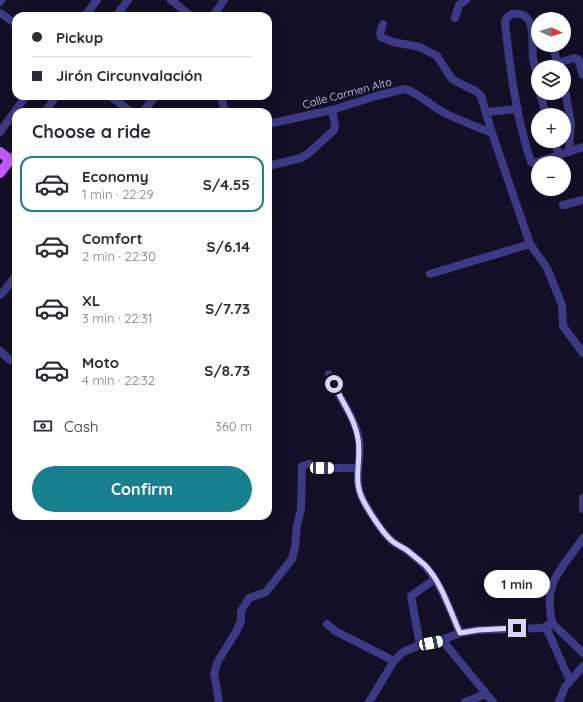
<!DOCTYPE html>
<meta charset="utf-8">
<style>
body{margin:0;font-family:Quicksand,sans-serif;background:#f2f2f3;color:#2b2b33;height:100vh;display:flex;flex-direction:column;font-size:15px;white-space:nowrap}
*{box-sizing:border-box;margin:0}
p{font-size:13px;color:#7c7c81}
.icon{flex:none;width:22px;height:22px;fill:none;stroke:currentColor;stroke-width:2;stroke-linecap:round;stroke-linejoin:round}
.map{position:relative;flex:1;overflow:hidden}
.panel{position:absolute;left:12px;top:108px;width:260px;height:412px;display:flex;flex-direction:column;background:#fff;border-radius:12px;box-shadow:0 4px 16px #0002}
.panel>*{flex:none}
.banner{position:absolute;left:12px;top:12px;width:260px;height:88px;border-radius:12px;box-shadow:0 4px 16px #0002;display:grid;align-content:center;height:88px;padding:0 20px;background:#fff}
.needle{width:26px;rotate:94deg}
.buttons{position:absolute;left:531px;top:12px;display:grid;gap:8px}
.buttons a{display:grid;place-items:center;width:40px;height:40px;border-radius:50%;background:#fff;box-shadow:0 4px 16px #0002;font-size:20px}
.end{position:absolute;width:18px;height:18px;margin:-9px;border:5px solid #d9d4ff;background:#111;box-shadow:0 0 0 2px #111}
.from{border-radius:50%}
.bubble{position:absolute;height:28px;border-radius:14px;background:#fff;box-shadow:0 4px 16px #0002;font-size:13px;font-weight:700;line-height:28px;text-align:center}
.car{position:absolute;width:12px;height:24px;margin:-12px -6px;border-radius:5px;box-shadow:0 0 3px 1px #0007;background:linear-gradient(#fff 24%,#345 0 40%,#fff 0 76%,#345 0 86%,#fff 0)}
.banner b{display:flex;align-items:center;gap:14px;height:38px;font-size:15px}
.banner b+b{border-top:1px solid #e1e1e2}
.banner i{width:10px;height:10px;background:#2b2b33}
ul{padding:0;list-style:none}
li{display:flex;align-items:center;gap:12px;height:56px;margin:0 8px 6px;padding:0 12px;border:2px solid transparent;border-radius:12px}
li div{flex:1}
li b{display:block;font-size:15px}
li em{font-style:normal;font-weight:700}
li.on{border-color:#187f8f}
li>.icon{width:36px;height:36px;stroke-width:1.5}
h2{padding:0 20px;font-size:18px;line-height:48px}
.pay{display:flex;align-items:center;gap:10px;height:44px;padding:0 20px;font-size:15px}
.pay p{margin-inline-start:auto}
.button{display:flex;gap:8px;margin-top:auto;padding:8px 20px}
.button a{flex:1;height:46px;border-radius:24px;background:#187f8f;color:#fff;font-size:16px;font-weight:700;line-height:46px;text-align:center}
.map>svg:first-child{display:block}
</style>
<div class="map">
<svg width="583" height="702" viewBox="0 0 583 702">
<rect width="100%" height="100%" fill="#130f26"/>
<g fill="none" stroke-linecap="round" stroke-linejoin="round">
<g stroke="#3d3a85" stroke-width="8">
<path d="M171,0L191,16"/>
<path d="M0,2L1,0"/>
<path d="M0,13L16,24"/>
<path d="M85,16L97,0"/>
<path d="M116,16L128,0"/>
<path d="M213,16L224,0"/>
<path d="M455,18L459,5L466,0"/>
<path d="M383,24L380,33L381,37L393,42L420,47L437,56L452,79L463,85L476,91L481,96L492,133"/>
<path d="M553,45L557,63L559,67"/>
<path d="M557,63L575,58L578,59L583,75"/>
<path d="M538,79C537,72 534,65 533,58C531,42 538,11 513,14C508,15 506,18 505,22C510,69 516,117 531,162L534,163L583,147"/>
<path d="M564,85L571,123L569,152"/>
<path d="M540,93L546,115"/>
<path d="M110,96L131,112"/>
<path d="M221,96L225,112"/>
<path d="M45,112L56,96"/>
<path d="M143,112L155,96"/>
<path d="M487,112L518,109"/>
<path d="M268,124L332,110L376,96L405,89C415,91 432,106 443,112C458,120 475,126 492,133L530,244L547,268L562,305L563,326L583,353"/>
<path d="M0,132L26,96"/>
<path d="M554,141L559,155"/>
<path d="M16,151L10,160L16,165"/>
<path d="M268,166L301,158L309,153L334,130L335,125L332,110"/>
<path d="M563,205L583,200"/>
<path d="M430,274L530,244"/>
<path d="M0,295L5,290L16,275"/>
<path d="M0,351L10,360L13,359L16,362"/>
<path d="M329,374C337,397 355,415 359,440C362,461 352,479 363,500C369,511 382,532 391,540C396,545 403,547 409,552C414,556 420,561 425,566C442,584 450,611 460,633"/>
<path d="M583,498V509"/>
<path d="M552,623C543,580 561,571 583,538"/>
<path d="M552,623L583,653"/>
<path d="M327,624L335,631L394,661"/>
<path d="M546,627L570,681"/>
<path d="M442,640L493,702"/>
<path d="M420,645L411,596L435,579"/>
<path d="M219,702L214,673L218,661L236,632L241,621V611L249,598L266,592L292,559L295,547L297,526L301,509L302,466L309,464L322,468H357"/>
<path d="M369,702L394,661L403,652L420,645L442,640L460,633L478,630L543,628L552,623"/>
<path d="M465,702L486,694"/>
<path d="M559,702L565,687L583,666"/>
</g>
<path stroke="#c25bff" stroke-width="10" d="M0,152L10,160L0,173"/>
</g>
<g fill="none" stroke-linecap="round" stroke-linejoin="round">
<path stroke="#d9d4ff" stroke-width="5" d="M334,384C342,402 355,419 358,439C362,461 352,479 363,500C368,510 382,532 391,540C396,545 403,547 408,551C414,556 420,561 425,565C442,583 450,611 460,633L478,630L517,628"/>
</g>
<g text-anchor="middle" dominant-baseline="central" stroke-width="3" stroke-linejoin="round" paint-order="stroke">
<g font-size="11" fill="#d9d4ff" stroke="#130f26">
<text transform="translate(347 93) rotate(-15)">Calle Carmen Alto</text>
</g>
</g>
</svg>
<div class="buttons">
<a><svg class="needle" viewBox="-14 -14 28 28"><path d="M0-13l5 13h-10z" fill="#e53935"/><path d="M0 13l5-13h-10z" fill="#7c7c81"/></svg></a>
<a><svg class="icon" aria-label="layers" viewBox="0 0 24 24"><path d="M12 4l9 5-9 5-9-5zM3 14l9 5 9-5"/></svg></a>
<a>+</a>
<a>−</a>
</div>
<i class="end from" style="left:334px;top:384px"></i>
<i class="end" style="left:517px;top:628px"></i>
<div class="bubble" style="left:484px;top:570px;width:66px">1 min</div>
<i class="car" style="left:322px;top:468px;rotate:91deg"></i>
<i class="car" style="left:431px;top:643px;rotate:78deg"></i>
<div class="banner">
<b><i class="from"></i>Pickup</b>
<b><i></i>Jirón Circunvalación</b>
</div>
<section class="panel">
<h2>Choose a ride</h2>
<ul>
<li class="on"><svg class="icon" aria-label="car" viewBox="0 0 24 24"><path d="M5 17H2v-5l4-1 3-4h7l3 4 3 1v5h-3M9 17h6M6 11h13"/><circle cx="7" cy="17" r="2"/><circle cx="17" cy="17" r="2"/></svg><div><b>Economy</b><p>1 min · 22:29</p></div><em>S/4.55</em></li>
<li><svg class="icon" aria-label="car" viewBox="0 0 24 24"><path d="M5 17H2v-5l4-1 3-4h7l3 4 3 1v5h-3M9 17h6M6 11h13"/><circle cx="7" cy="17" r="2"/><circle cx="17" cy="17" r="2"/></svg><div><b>Comfort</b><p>2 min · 22:30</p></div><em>S/6.14</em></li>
<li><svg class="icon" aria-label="car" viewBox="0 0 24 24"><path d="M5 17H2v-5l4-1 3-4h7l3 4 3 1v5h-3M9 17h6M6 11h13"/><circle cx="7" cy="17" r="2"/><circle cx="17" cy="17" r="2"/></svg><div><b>XL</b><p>3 min · 22:31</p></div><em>S/7.73</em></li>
<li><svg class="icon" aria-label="car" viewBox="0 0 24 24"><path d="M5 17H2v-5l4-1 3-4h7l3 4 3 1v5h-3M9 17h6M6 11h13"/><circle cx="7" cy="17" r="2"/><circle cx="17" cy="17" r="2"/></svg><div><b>Moto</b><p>4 min · 22:32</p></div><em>S/8.73</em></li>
</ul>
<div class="pay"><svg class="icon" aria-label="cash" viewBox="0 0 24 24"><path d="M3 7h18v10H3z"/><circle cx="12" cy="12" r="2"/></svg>Cash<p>360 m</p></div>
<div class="button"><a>Confirm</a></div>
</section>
</div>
